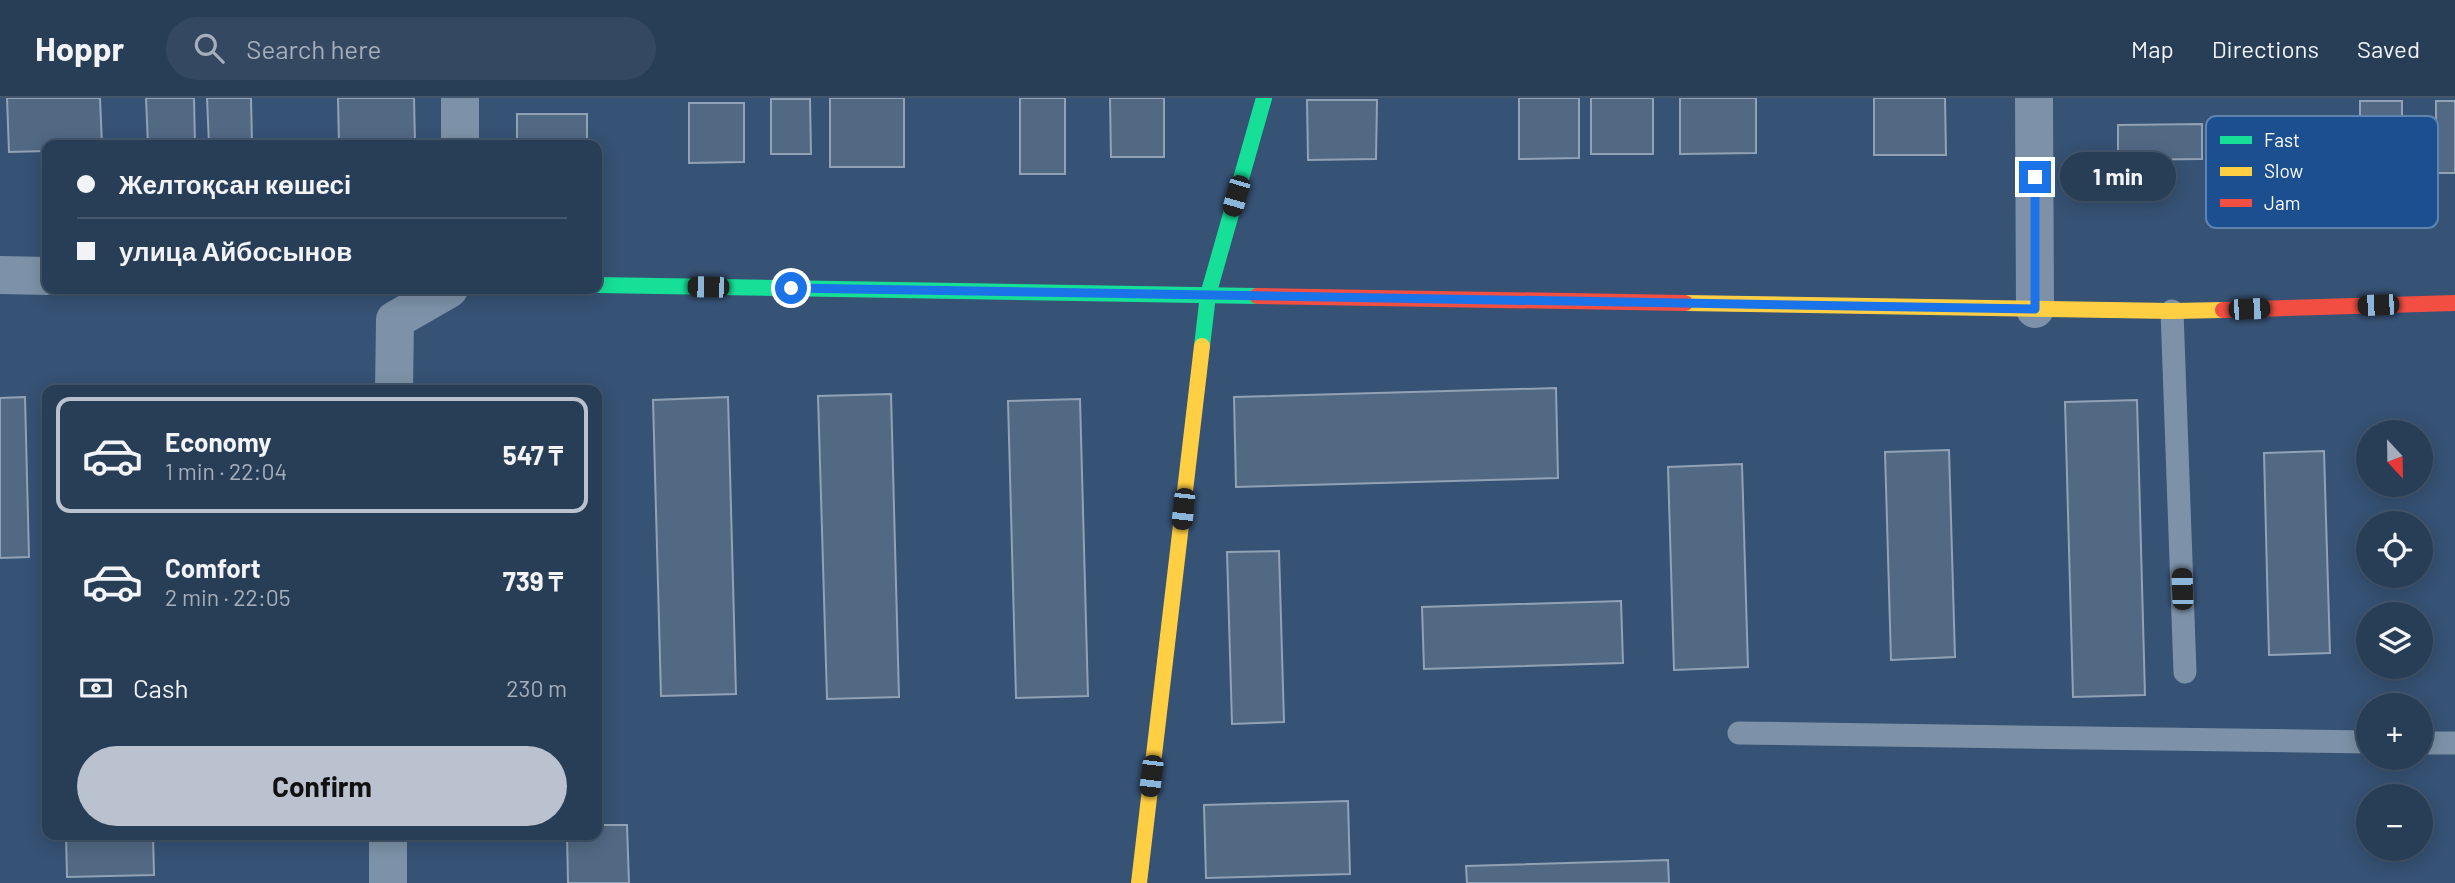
<!DOCTYPE html>
<meta charset="utf-8">
<style>
body{margin:0;font-family:Barlow,sans-serif;background:#344961;color:#f1f3f6;height:100vh;display:flex;flex-direction:column;font-size:26px;white-space:nowrap}
*{box-sizing:border-box;margin:0}
p{font-size:23px;color:#a5aeba}
.icon{flex:none;width:38px;height:38px;fill:none;stroke:currentColor;stroke-width:2;stroke-linecap:round;stroke-linejoin:round}
.map{position:relative;flex:1;overflow:hidden}
.sheet{position:absolute;left:42px;top:287px;width:560px;height:455px;display:flex;flex-direction:column;background:#283e57;border-radius:14px;box-shadow:0 4px 18px #0003,0 0 0 2px #44576d}
.sheet>*{flex:none}
.hud{position:absolute;left:42px;top:42px;width:560px;height:154px;border-radius:14px;box-shadow:0 4px 18px #0003,0 0 0 2px #44576d;display:grid;align-content:center;height:154px;padding:0 35px;background:#283e57}
.needle{width:46px;rotate:158deg}
.buttons{position:absolute;left:2356px;top:322px;display:grid;gap:14px}
.buttons a{display:grid;place-items:center;width:77px;height:77px;border-radius:50%;background:#283e57;box-shadow:0 4px 18px #0003,0 0 0 2px #44576d;font-size:35px}
.end{position:absolute;width:32px;height:32px;margin:-16px;border:9px solid #1a73e8;background:#fff;box-shadow:0 0 0 4px #fff}
.from{border-radius:50%}
.bubble{position:absolute;height:49px;border-radius:24px;background:#283e57;box-shadow:0 4px 18px #0003,0 0 0 2px #44576d;font-size:23px;font-weight:700;line-height:49px;text-align:center}
.car{position:absolute;width:21px;height:42px;margin:-21px -10px;border-radius:9px;box-shadow:0 0 5px 2px #0007;background:linear-gradient(#222 24%,#8ab4d8 0 40%,#222 0 76%,#8ab4d8 0 86%,#222 0)}
.hud b{display:flex;align-items:center;gap:24px;height:66px;font-size:26px}
.hud b+b{border-top:2px solid #44576d}
.hud i{width:18px;height:18px;background:#f1f3f6}
ul{padding:12px 0 0;list-style:none}
li{display:flex;align-items:center;gap:21px;height:116px;margin:0 14px 10px;padding:0 21px;border:4px solid transparent;border-radius:14px}
li div{flex:1}
li b{display:block;font-size:26px}
li em{font-style:normal;font-weight:700}
li.active{border-color:#b9c2ce}
li>.icon{width:63px;height:63px;stroke-width:1.5}
.pay{display:flex;align-items:center;gap:18px;height:77px;padding:0 35px;font-size:26px}
.pay p{margin-inline-start:auto}
.button{display:flex;gap:14px;margin-top:auto;padding:14px 35px}
.button a{flex:1;height:80px;border-radius:42px;background:#b9c2ce;color:#111;font-size:28px;font-weight:700;line-height:80px;text-align:center}
header{display:flex;align-items:center;gap:42px;box-sizing:border-box;height:98px;padding:0 35px;background:#283e57;border-bottom:2px solid #44576d}
header strong{font-size:33px}
nav{display:flex;gap:38px;margin-inline-start:auto;font-size:24px}
.search{width:490px;height:63px;background:#344961;display:flex;align-items:center;gap:18px;box-sizing:border-box;padding:0 24px;border-radius:38px;color:#a5aeba;font-size:26px}
.map>svg:first-child{display:block}
</style>
<header>
<strong>Hoppr</strong>
<div class="search"><svg class="icon" aria-label="search" viewBox="0 0 24 24"><circle cx="10" cy="10" r="6"/><path d="M15 15l6 6"/></svg>Search here</div>
<nav><a>Map</a><a>Directions</a><a>Saved</a></nav>
</header>
<div class="map">
<svg width="2455" height="785" viewBox="0 0 2455 785">
<rect width="100%" height="100%" fill="#365274"/>
<g fill="#526984" stroke="#92a2b6" stroke-width="2">
<path d="M7,0H100L102,47H47V53L9,54Z"/>
<path d="M146,0H194L195,47H148Z"/>
<path d="M207,0H251L252,45L209,47Z"/>
<path d="M338,0H414L415,47H339Z"/>
<rect x="830" y="0" width="74" height="69"/>
<rect x="1020" y="0" width="45" height="76"/>
<path d="M1110,0H1164V59H1111Z"/>
<path d="M1519,0H1579V60L1519,61Z"/>
<rect x="1591" y="0" width="62" height="56"/>
<path d="M1680,0H1756V55L1680,56Z"/>
<path d="M1874,0H1945L1946,57H1874Z"/>
<path d="M771,1H810L811,56H771Z"/>
<path d="M1307,2H1377L1376,61L1308,62Z"/>
<path d="M2360,3H2402V73L2360,74Z"/>
<rect x="2436" y="3" width="19" height="72"/>
<path d="M689,5H744V64L689,65Z"/>
<rect x="517" y="16" width="70" height="31"/>
<path d="M2202,26V61L2118,62V27Z"/>
<path d="M1556,290L1558,380L1236,389L1234,299Z"/>
<path d="M891,296L899,599L827,601L818,298Z"/>
<path d="M25,299L29,459L0,460V300Z"/>
<path d="M728,299L736,596L661,598L653,302Z"/>
<path d="M1080,301L1088,598L1016,600L1008,303Z"/>
<path d="M2137,302L2145,597L2073,599L2065,304Z"/>
<path d="M1949,352L1955,559L1891,562L1885,354Z"/>
<path d="M2324,353L2330,555L2269,557L2264,355Z"/>
<path d="M1742,366L1748,569L1674,572L1668,369Z"/>
<path d="M1279,453L1284,624L1232,626L1227,454Z"/>
<path d="M1621,503L1623,565L1424,571L1422,509Z"/>
<path d="M1348,703L1350,776L1206,780L1204,707Z"/>
<path d="M597,727H627L629,785H568L567,737H597Z"/>
<path d="M66,737H153L154,777L67,779Z"/>
<path d="M1668,762L1669,785H1467L1466,768Z"/>
</g>
<g fill="none" stroke-linecap="round" stroke-linejoin="round">
<g stroke="#7d92a8" stroke-width="23">
<path d="M2172,213L2185,574"/>
<path d="M1739,635L2368,644"/>
<path d="M2420,645H2455"/>
</g>
<g stroke="#7d92a8" stroke-width="38">
<path d="M2034,0L2035,211"/>
<path d="M460,47V0"/>
<path d="M0,177L47,178"/>
<path d="M394,292L395,222L449,191"/>
<path d="M388,785V737"/>
</g>
<g stroke="#16e098" stroke-width="16">
<path d="M597,187L1257,198"/>
<path d="M1202,248L1208,197L1264,0"/>
</g>
<g stroke="#ffcf43" stroke-width="16">
<path d="M1685,205L2172,213L2223,212"/>
<path d="M1139,785L1202,248"/>
</g>
<g stroke="#f24e42" stroke-width="16">
<path d="M1257,198L1685,205"/>
<path d="M2223,212L2455,205"/>
</g>
</g>
<g fill="none" stroke-linecap="round" stroke-linejoin="round">
<path stroke="#1a73e8" stroke-width="9" d="M791,190L2035,211V79"/>
</g>
<rect x="2206" y="18" width="232" height="112" rx="10" fill="#1b4f8f" stroke="#5f84b1" stroke-width="2"/>
<rect x="2220" y="38" width="32" height="8" fill="#16e098"/>
<rect x="2220" y="69" width="32" height="9" fill="#ffcf43"/>
<rect x="2220" y="101" width="32" height="8" fill="#f24e42"/>
<g font-size="19" fill="#fff">
<text x="2264" y="49">Fast</text>
<text x="2264" y="80">Slow</text>
<text x="2264" y="112">Jam</text>
</g>
</svg>
<div class="buttons">
<a><svg class="needle" viewBox="-14 -14 28 28"><path d="M0-13l5 13h-10z" fill="#e53935"/><path d="M0 13l5-13h-10z" fill="#a5aeba"/></svg></a>
<a><svg class="icon" aria-label="locate" viewBox="0 0 24 24"><circle cx="12" cy="12" r="6"/><path d="M12 2v4M12 18v4M2 12h4M18 12h4"/></svg></a>
<a><svg class="icon" aria-label="layers" viewBox="0 0 24 24"><path d="M12 4l9 5-9 5-9-5zM3 14l9 5 9-5"/></svg></a>
<a>+</a>
<a>−</a>
</div>
<i class="end from" style="left:791px;top:190px"></i>
<i class="end" style="left:2035px;top:79px"></i>
<div class="bubble" style="left:2060px;top:54px;width:116px">1 min</div>
<i class="car" style="left:1236px;top:98px;rotate:196deg"></i>
<i class="car" style="left:708px;top:189px;rotate:271deg"></i>
<i class="car" style="left:2378px;top:207px;rotate:268deg"></i>
<i class="car" style="left:2249px;top:211px;rotate:88deg"></i>
<i class="car" style="left:1183px;top:411px;rotate:186deg"></i>
<i class="car" style="left:2182px;top:491px;rotate:358deg"></i>
<i class="car" style="left:1151px;top:678px;rotate:187deg"></i>
<div class="hud">
<b><i class="from"></i>Желтоқсан көшесі</b>
<b><i></i>улица Айбосынов</b>
</div>
<section class="sheet">
<ul>
<li class="active"><svg class="icon" aria-label="car" viewBox="0 0 24 24"><path d="M5 17H2v-5l4-1 3-4h7l3 4 3 1v5h-3M9 17h6M6 11h13"/><circle cx="7" cy="17" r="2"/><circle cx="17" cy="17" r="2"/></svg><div><b>Economy</b><p>1 min · 22:04</p></div><em>547 ₸</em></li>
<li><svg class="icon" aria-label="car" viewBox="0 0 24 24"><path d="M5 17H2v-5l4-1 3-4h7l3 4 3 1v5h-3M9 17h6M6 11h13"/><circle cx="7" cy="17" r="2"/><circle cx="17" cy="17" r="2"/></svg><div><b>Comfort</b><p>2 min · 22:05</p></div><em>739 ₸</em></li>
</ul>
<div class="pay"><svg class="icon" aria-label="cash" viewBox="0 0 24 24"><path d="M3 7h18v10H3z"/><circle cx="12" cy="12" r="2"/></svg>Cash<p>230 m</p></div>
<div class="button"><a>Confirm</a></div>
</section>
</div>
